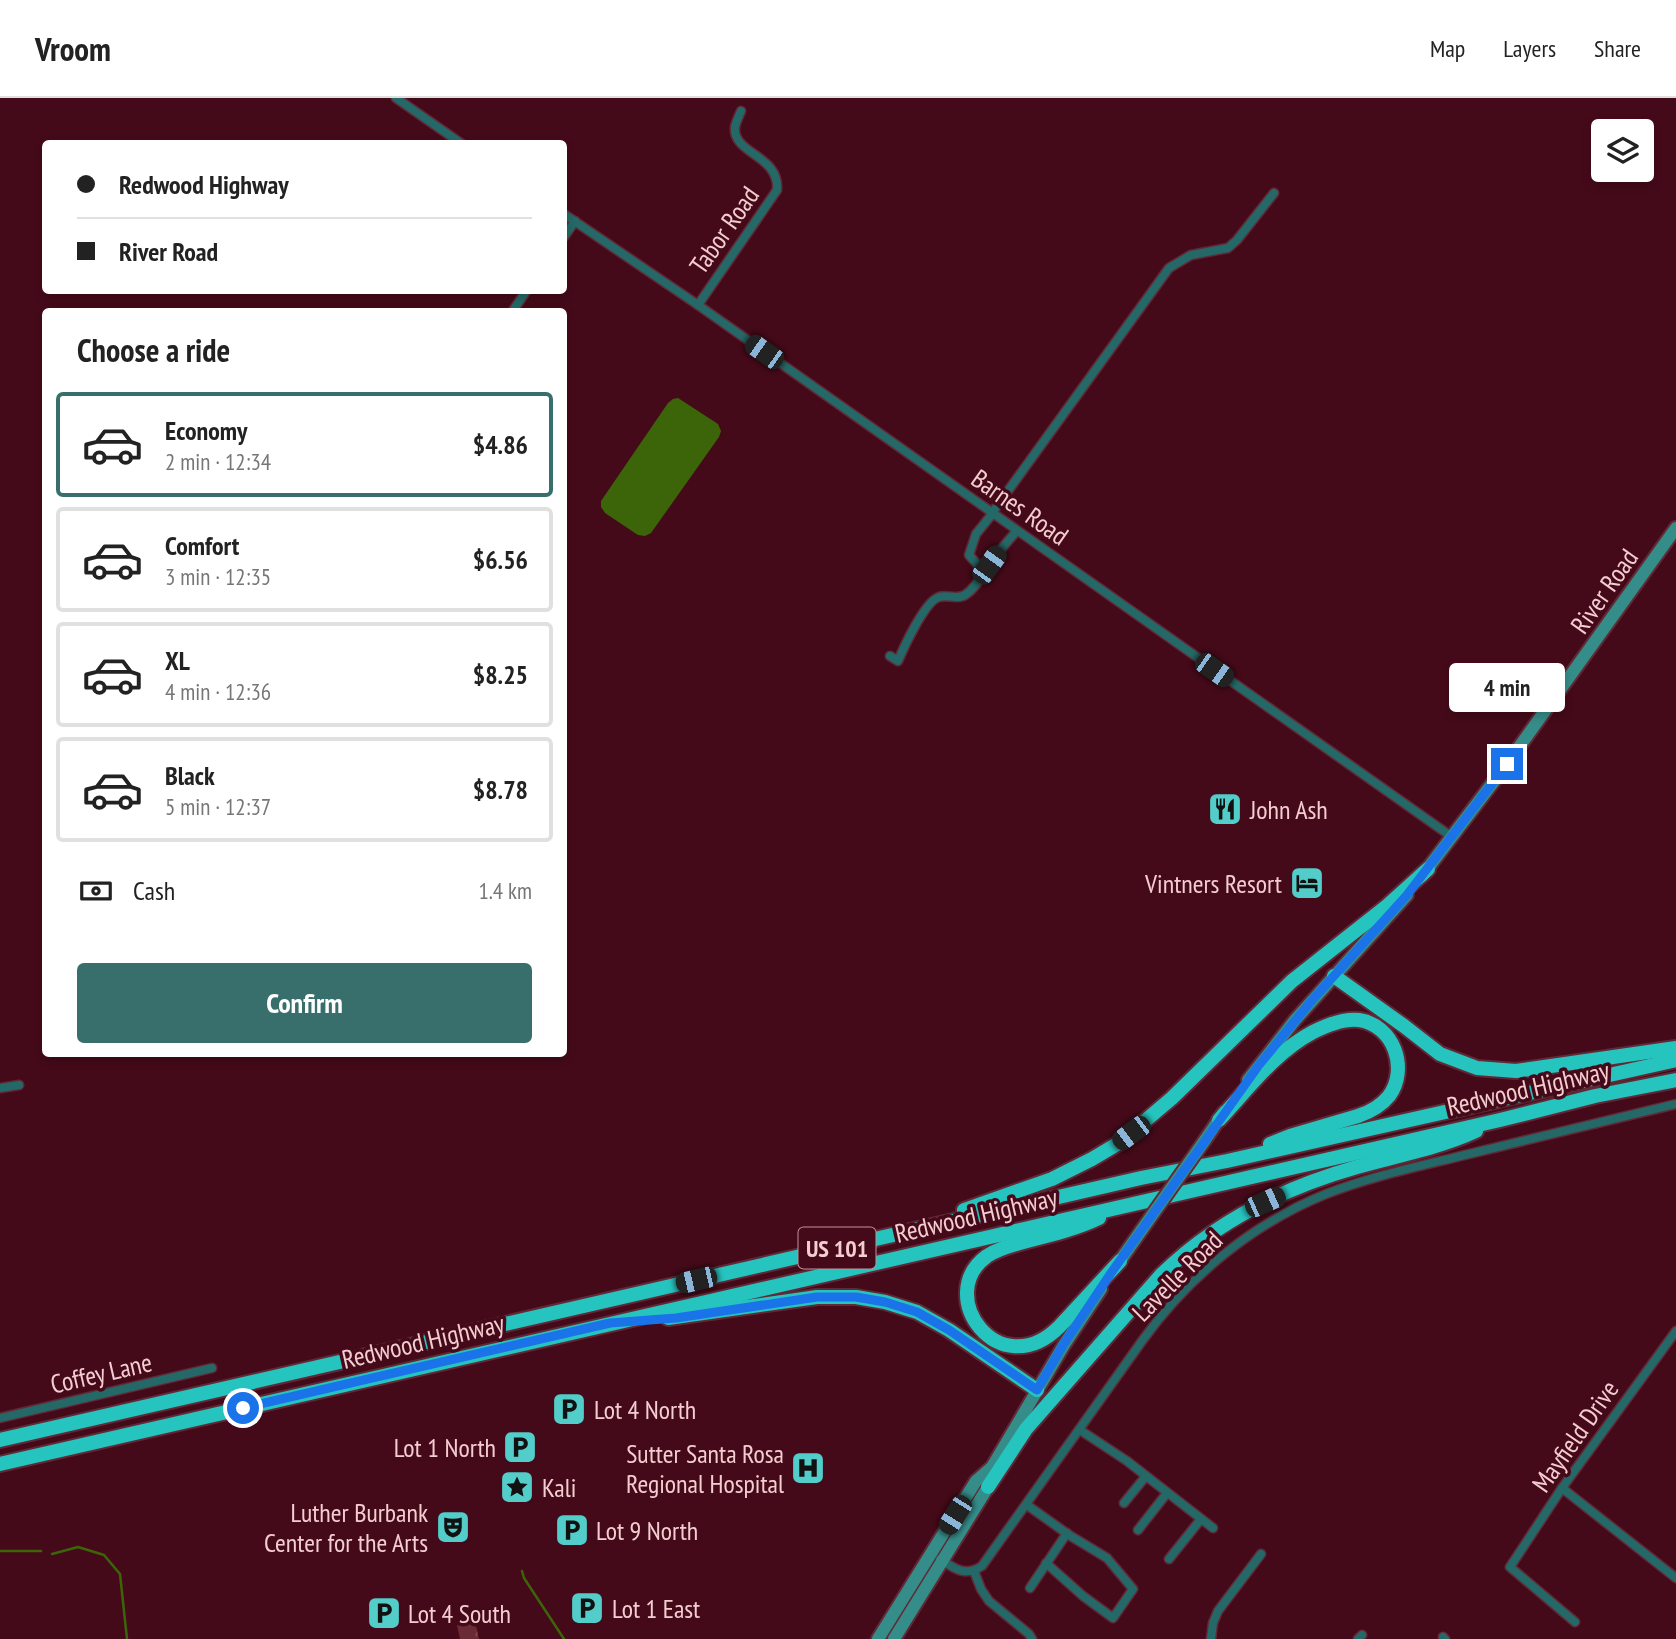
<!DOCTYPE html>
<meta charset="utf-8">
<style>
body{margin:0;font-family:"PT Sans Narrow",sans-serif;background:#f6f6f6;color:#222;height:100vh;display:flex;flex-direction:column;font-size:26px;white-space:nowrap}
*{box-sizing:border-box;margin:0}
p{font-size:23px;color:#767676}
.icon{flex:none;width:38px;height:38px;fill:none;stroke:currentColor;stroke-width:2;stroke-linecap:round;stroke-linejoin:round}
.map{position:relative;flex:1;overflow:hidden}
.drawer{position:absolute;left:42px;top:210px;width:525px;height:749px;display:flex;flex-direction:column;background:#fff;border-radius:7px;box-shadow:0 4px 10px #0003}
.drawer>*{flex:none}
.hud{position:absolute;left:42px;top:42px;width:525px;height:154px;border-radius:7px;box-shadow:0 4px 10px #0003;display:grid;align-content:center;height:154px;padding:0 35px;background:#fff}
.buttons{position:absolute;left:1591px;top:21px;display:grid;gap:14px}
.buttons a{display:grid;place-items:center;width:63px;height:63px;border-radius:7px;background:#fff;box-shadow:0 4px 10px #0003;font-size:35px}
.end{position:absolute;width:32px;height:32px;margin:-16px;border:9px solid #1a73e8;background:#fff;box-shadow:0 0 0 4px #fff}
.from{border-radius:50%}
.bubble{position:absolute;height:49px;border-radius:7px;background:#fff;box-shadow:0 4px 10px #0003;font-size:23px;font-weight:700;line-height:49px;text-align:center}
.car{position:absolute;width:21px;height:42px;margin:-21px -10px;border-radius:9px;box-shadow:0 0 5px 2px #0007;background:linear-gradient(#222 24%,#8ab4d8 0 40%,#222 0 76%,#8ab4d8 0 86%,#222 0)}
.hud b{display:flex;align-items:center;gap:24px;height:66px;font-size:26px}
.hud b+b{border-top:2px solid #e0e0e0}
.hud i{width:18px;height:18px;background:#222}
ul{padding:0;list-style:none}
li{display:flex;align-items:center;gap:21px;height:105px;margin:0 14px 10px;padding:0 21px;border:4px solid #e0e0e0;border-radius:7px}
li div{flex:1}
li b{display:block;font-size:26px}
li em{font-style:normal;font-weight:700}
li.selected{border-color:#386f6d}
li>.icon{width:63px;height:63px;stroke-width:1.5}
h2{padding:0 35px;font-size:32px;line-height:84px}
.pay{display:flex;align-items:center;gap:18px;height:77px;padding:0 35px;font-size:26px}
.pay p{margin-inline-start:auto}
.cta{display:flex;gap:14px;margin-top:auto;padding:14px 35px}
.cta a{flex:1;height:80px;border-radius:7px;background:#386f6d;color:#fff;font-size:28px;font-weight:700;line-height:80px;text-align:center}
header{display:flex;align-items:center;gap:42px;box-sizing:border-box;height:98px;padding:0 35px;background:#fff;border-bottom:2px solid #e0e0e0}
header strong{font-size:33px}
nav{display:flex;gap:38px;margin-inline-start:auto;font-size:24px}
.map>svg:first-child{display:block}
</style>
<header>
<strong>Vroom</strong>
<nav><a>Map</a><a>Layers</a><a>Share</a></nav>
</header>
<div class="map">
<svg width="1676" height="1541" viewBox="0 0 1676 1541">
<defs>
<pattern id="park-crowns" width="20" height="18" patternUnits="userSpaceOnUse" patternTransform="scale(1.75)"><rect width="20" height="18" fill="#6b2b36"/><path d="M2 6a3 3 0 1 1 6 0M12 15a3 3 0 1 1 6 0" fill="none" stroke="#814952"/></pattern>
</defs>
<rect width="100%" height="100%" fill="#450a19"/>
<path fill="url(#park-crowns)" d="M475,1523L479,1541H460L457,1527Z"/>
<path fill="#3c6408" d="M678,300L718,326L721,333L719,339L651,435L645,438L638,437L605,415L601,409V403L668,305L673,301Z"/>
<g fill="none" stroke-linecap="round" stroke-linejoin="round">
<g stroke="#3c6408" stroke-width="2.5">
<path d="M0,1453H41"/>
<path d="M52,1456L78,1449L104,1457L120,1476L127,1541"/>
<path d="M522,1473L524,1480L564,1541"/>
</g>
<g stroke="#612936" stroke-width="11">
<g id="minor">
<path d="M396,0L462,46"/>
<path d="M564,116L698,207L1452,739"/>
<path d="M564,139L575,123"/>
<path d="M698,207L777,92C780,57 732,56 735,29C736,24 739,18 741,13"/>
<path d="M512,214L527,192"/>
<path d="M992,415L1169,170L1191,157L1228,150L1237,142L1274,95"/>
<path d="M986,472L978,467L969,457L976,436L993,415"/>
<path d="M890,558L898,563C904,549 925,503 939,499C947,496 957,502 965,497C976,490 983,476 989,467C998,455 1007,443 1017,433"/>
<path d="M0,990L19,987"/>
<path d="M0,1320L212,1270"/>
<path d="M1080,1332L1127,1363L1213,1430"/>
<path d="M1562,1390L1676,1480"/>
<path d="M1124,1405L1146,1378"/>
<path d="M1027,1407L1069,1437L1107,1460L1133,1491L1113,1520L1083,1498L1046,1465"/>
<path d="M1138,1432L1167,1395"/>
<path d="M940,1461C955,1471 965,1479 982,1468L1142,1243C1188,1179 1252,1126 1326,1096C1372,1078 1421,1068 1469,1056C1538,1039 1607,1022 1676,1006"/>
<path d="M1169,1461L1201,1421"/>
<path d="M974,1473L981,1491L989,1503L1029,1536L1032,1541"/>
<path d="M1030,1490L1067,1435"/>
<path d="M1575,1524L1510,1469L1562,1390L1676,1233"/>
<path d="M1443,1539L1445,1541"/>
<path d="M1211,1541L1213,1525L1218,1513L1261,1456"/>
<path d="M1358,1541L1362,1537"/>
</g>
</g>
<g stroke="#612936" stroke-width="16">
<g id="secondary">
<path d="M1422,778L1507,666L1676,430"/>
<path d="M1248,982L1295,922L1407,797"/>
<path d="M1205,1042L1224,1014"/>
<path d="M1115,1170L1143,1130"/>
<path d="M878,1541L976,1383L992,1369"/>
<path d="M894,1541L988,1389L992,1369L1064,1247L1101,1191"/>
</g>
</g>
<g stroke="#612936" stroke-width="18">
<g id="motorway">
<path d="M1334,878L1404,928L1440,956L1477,970L1516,973L1676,950"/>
<path d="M1219,1022C1248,991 1275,954 1313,934C1327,927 1344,920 1359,922C1394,927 1409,971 1389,998C1381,1008 1370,1014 1358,1018L1290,1038L1270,1046"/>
<path d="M964,1112L1052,1081L1092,1061L1119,1045L1172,1000L1292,883L1387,808L1428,771"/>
<path d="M1099,1120C1076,1131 1051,1137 1027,1143C1013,1147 999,1150 987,1158C933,1197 999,1288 1059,1229L1120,1163"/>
<path d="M668,1220L817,1199H856L885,1204L917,1214L949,1232L1037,1292"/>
<path d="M0,1342L1141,1080L1227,1063L1676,962"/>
<path d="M0,1366L1500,1022L1595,998L1676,982"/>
<path d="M988,1389L1026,1331L1040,1315L1161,1177C1216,1123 1283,1090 1357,1069C1397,1058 1439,1050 1476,1033"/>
</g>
</g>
<use href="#minor" stroke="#246967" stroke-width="8"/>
<use href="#secondary" stroke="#358d89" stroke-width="12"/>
<use href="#motorway" stroke="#26c4bf" stroke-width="14"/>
<g stroke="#612936" stroke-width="16" stroke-linecap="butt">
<path id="secondary-bridge" d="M1143,1130L1205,1042"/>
</g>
<use href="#secondary-bridge" stroke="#358d89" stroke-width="12"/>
</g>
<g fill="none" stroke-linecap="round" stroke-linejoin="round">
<path stroke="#1a73e8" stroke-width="9" d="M243,1310L610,1225L676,1220L817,1199H856L885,1204L917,1214L949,1232L1037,1292L1063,1247L1111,1175L1259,967L1313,901L1407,797L1507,666"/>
</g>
<defs>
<g id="restaurant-square" transform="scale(1.75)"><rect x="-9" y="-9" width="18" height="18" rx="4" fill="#53cdc9" stroke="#450a19"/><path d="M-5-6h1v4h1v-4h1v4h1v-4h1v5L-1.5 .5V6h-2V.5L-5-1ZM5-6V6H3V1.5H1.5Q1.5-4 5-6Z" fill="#111"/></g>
<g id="hotel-square" transform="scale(1.75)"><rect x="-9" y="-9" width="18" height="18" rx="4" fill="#53cdc9" stroke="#450a19"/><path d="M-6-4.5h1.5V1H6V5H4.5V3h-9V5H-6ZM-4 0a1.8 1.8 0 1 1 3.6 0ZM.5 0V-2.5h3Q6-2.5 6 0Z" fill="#111"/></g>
<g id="parking-square" transform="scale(1.75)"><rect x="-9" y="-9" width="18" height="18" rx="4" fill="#53cdc9" stroke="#450a19"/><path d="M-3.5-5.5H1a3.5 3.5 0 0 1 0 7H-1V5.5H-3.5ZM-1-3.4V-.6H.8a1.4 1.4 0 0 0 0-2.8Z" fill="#111"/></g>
<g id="hospital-square" transform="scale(1.75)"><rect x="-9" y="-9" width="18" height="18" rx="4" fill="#53cdc9" stroke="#450a19"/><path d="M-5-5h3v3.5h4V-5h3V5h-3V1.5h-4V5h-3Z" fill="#111"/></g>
<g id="sight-square" transform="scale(1.75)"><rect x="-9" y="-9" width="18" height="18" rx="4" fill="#53cdc9" stroke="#450a19"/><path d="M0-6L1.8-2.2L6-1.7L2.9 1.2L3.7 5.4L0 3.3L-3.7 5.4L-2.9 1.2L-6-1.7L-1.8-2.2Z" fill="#111"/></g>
<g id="theatre-square" transform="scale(1.75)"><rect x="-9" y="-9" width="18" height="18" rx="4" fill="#53cdc9" stroke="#450a19"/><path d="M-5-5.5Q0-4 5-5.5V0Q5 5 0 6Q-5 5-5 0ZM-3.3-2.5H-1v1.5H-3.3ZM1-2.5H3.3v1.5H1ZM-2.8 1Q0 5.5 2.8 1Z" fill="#111"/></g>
</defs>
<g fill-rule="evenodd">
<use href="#restaurant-square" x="1225" y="711"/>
<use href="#hotel-square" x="1307" y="785"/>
<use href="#parking-square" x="569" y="1311"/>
<use href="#parking-square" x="520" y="1349"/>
<use href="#hospital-square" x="808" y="1370"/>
<use href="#sight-square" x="517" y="1389"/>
<use href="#theatre-square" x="453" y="1429"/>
<use href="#parking-square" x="572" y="1432"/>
<use href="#parking-square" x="587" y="1510"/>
<use href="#parking-square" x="384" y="1515"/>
</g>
<g text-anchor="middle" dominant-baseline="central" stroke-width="7" stroke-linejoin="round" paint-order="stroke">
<rect fill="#450a19" stroke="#c0929a" stroke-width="2" x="798.5" y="1129.5" width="77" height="41" rx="5"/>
<g font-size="24" font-weight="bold" fill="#f4cdd1">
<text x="837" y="1150">US 101</text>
</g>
<g font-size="26" fill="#f4cdd1" stroke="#450a19">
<text transform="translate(724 132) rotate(-55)">Tabor Road</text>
<text transform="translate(1020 409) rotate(35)">Barnes Road</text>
<text transform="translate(1604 493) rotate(-55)">River Road</text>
<text transform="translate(1528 990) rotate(-13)">Redwood Highway</text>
<text transform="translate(976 1117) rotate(-13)">Redwood Highway</text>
<text transform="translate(1177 1178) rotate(-45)">Lavelle Road</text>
<text transform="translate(423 1243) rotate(-13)">Redwood Highway</text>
<text transform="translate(101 1275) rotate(-13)">Coffey Lane</text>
<text transform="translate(1575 1338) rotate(-55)">Mayfield Drive</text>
</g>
<g font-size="26" fill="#f4cdd1" stroke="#450a19" text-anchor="start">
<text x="1250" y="711">John Ash</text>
<text x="1282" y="785" text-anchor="end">Vintners Resort</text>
<text x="594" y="1311">Lot 4 North</text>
<text x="496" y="1349" text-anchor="end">Lot 1 North</text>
<text x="784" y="1355" text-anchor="end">Sutter Santa Rosa<tspan x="784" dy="30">Regional Hospital</tspan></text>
<text x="542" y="1389">Kali</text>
<text x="428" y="1414" text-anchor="end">Luther Burbank<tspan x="428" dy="30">Center for the Arts</tspan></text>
<text x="596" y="1432">Lot 9 North</text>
<text x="612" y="1510">Lot 1 East</text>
<text x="408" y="1515">Lot 4 South</text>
</g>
</g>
</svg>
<div class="buttons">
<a><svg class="icon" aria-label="layers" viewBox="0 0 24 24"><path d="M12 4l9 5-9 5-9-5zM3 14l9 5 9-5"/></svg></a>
</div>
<i class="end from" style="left:243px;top:1310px"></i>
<i class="end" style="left:1507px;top:666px"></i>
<div class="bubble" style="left:1449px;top:565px;width:116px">4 min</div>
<i class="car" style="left:764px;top:254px;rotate:305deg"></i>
<i class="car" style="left:989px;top:467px;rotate:36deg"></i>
<i class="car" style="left:1214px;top:572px;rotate:125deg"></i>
<i class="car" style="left:1131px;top:1035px;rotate:233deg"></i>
<i class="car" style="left:1265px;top:1104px;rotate:66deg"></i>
<i class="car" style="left:696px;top:1182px;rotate:257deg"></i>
<i class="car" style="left:955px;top:1417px;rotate:212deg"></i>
<div class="hud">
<b><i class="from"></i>Redwood Highway</b>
<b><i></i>River Road</b>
</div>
<section class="drawer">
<h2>Choose a ride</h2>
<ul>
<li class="selected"><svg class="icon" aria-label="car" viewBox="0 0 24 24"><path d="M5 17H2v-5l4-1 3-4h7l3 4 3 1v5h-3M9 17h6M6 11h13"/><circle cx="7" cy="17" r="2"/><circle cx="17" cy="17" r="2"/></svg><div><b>Economy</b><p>2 min · 12:34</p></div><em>$4.86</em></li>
<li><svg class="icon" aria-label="car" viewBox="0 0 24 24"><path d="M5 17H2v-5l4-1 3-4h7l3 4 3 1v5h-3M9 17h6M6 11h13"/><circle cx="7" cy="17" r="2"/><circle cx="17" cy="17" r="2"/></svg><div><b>Comfort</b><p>3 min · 12:35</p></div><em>$6.56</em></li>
<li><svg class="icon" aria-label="car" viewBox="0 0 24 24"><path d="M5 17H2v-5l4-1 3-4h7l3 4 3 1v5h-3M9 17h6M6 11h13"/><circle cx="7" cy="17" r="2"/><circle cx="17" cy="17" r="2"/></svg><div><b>XL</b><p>4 min · 12:36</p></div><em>$8.25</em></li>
<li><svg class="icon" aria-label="car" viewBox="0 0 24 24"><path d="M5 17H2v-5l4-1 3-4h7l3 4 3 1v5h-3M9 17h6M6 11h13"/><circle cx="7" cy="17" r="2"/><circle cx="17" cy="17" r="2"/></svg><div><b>Black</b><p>5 min · 12:37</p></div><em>$8.78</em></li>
</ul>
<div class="pay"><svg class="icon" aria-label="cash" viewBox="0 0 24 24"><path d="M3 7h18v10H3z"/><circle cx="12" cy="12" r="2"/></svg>Cash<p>1.4 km</p></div>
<div class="cta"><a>Confirm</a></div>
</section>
</div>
